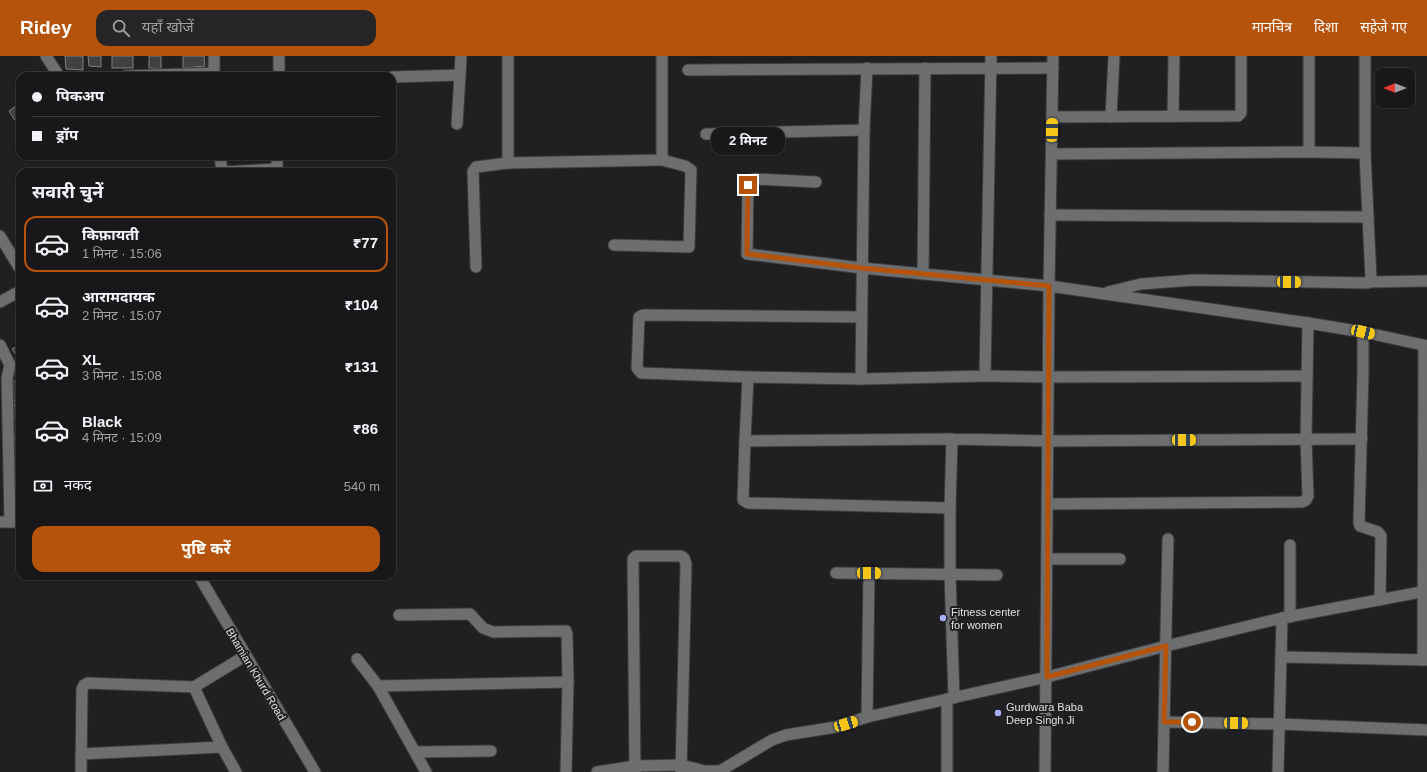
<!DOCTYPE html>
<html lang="hi">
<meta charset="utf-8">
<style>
body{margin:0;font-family:Arial,"Noto Sans Devanagari",sans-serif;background:#252527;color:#f1f3f6;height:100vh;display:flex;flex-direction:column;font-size:15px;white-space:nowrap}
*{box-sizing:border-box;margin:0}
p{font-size:13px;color:#9fa0a2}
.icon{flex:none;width:22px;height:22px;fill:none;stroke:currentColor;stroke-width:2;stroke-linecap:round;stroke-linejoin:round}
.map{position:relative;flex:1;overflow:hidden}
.drawer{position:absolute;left:16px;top:112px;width:380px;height:412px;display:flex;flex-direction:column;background:#18181a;border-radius:12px;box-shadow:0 1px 3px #0004,0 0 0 1px #363739}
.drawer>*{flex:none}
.hud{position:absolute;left:16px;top:16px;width:380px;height:88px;border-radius:12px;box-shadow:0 1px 3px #0004,0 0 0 1px #363739;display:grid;align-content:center;height:88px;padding:0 16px;background:#18181a}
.needle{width:26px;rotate:270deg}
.controls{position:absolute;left:1375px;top:12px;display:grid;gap:8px}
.controls a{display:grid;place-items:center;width:40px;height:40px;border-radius:8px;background:#18181a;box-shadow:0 1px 3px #0004,0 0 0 1px #363739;font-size:20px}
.end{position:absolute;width:18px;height:18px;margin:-9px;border:5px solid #b45309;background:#fff;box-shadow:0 0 0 2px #fff}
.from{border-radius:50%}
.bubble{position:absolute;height:28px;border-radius:12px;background:#18181a;box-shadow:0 1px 3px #0004,0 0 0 1px #363739;font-size:13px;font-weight:700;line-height:28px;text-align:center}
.car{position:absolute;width:12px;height:24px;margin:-12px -6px;border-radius:5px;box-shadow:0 0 3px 1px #0007;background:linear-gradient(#f5c518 24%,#345 0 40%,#f5c518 0 76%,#345 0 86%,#f5c518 0)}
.hud b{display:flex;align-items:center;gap:14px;height:38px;font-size:15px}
.hud b+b{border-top:1px solid #363739}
.hud i{width:10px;height:10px;background:#f1f3f6}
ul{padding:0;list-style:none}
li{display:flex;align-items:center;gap:12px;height:56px;margin:0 8px 6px;padding:0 8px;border:2px solid transparent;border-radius:12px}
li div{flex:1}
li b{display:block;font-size:15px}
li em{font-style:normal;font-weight:700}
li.current{border-color:#b45309}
li>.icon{width:36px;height:36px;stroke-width:1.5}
h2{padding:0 16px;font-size:18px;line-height:48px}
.pay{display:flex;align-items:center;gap:10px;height:44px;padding:0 16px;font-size:15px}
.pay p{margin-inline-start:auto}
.action{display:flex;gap:8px;margin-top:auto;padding:8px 16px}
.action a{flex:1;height:46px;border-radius:12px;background:#b45309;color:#fff;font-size:16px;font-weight:700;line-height:46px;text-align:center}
header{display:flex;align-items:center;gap:24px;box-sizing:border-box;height:56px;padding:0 20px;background:#b45309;color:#fff}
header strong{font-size:19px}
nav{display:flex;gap:22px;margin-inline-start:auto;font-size:14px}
.search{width:280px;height:36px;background:#252527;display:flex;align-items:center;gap:10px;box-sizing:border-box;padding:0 14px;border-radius:12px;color:#9fa0a2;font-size:15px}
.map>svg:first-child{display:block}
</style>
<header>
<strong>Ridey</strong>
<div class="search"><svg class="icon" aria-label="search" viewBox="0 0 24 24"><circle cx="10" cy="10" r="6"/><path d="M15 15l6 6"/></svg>यहाँ खोजें</div>
<nav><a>मानचित्र</a><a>दिशा</a><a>सहेजे गए</a></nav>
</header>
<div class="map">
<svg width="1427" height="716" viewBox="0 0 1427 716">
<rect width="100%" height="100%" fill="#202022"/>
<g fill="#414143" stroke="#7f8082">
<path d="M65,0H83V14L66,13Z"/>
<path d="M88,0H101V11L89,10Z"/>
<rect x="112" y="0" width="21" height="12"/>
<path d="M149,0H161V13L149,12Z"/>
<path d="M183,0H204L205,10L183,12Z"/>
<path d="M20,47V72L9,55Z"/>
<path d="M20,289V301L18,302L12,293Z"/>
<path d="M11,325H15L20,334V345H12Z"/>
<path d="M14,348H20V362L13,363Z"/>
<path d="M14,379H20V410L13,409Z"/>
<path d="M14,429L20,430V458L15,457Z"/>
</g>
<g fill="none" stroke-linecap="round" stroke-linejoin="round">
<g stroke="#3c3d3f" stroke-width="13">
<g id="minor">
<path d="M46,0L59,20"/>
<path d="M1309,0V96L1365,97"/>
<path d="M688,14L1053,12"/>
<path d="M460,19L461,0"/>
<path d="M125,20L214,17"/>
<path d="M214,20V0"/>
<path d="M279,20V0"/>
<path d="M392,21L460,19L457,68"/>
<path d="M1173,60L1174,0"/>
<path d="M1052,61L1238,60L1241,57V0"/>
<path d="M1111,61L1114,0"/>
<path d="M706,78L864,74"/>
<path d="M1052,98L1309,96"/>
<path d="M220,100L222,116L277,113V100"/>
<path d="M508,107V0"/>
<path d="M816,126L755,123L750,124L748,129L747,198L862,212L1049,230L1308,267L1306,384L1308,440L1306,444L1302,446L1048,448"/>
<path d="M1050,159L1368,161L1365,97V0"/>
<path d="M614,189L689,191L691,114L685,110L662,104"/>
<path d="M476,211L473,115L476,111L508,107L662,104V0"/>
<path d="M923,218L925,12"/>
<path d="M1369,226L1427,225"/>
<path d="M1108,236L1141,228L1194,224L1367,227L1371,223L1368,161"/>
<path d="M0,246L20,235"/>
<path d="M1308,267L1363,276L1427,290"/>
<path d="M1363,276V318L1359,467L1360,470L1378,476L1381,480L1380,544"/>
<path d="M0,289L10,309L7,322L10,466"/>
<path d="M985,320L1048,321L1307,320"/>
<path d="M748,321L641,317L637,312L639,261L643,259L861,261"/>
<path d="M861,323L864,74L867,12"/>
<path d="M952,383L950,452L748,447L743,444L745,385L952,383L1048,385L1362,383"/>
<path d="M745,385L748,321L861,323L985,320L991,0"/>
<path d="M950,452V518L954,642"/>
<path d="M0,466H20"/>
<path d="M1290,489V561"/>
<path d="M1047,503H1120"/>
<path d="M836,517L997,519"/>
<path d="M869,517L867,661L1047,621L1166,590L1282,562L1427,535"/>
<path d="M399,559L470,558L483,572L493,576L566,575L567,578L568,626L566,716"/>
<path d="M1281,601L1427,604"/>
<path d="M357,603L378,630L426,716"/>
<path d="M1423,604L1424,290"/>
<path d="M378,630L568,626"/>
<path d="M194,631L222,691L236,716"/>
<path d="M1164,666L1279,668L1427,674"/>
<path d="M415,696L491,695"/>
<path d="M81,698L222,691"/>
<path d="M81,716L82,633L84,629L88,627L194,631L245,600"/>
<path d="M597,716L635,710L681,709L705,715H720L772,684L786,679L836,671L867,661"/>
<path d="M635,716L633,503L636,500H681L684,502L686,508L681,716"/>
<path d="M947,716V643"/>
<path d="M1045,716L1049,230L1053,0"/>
<path d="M1163,716L1168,483"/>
<path d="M1278,716L1282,562"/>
</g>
</g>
<g stroke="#3c3d3f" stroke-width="13">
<g id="tertiary">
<path d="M0,180L20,213"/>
<path d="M199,520L315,716"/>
</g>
</g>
<use href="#minor" stroke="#6d6e70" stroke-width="11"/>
<use href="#tertiary" stroke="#6d6e70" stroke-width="11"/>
</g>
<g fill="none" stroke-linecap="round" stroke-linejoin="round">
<path stroke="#b45309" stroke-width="5" d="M748,129L747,198L862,212L1049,230L1047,621L1166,590L1164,666H1192"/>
</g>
<g fill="#aaaffb" stroke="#202022" stroke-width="1.5">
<circle cx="943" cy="562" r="4"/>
<circle cx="998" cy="657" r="4"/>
</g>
<g text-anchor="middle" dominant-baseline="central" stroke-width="4" stroke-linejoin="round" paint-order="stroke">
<g font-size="11" fill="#dfe0e1" stroke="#202022" text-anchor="start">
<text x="951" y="556">Fitness center<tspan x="951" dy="13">for women</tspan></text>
<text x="1006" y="651">Gurdwara Baba<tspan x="1006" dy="13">Deep Singh Ji</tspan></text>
</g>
<g font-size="11" fill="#dfe0e1" stroke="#202022">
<text transform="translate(256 618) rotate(59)">Bhamian Khurd Road</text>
</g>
</g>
</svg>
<div class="controls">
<a><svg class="needle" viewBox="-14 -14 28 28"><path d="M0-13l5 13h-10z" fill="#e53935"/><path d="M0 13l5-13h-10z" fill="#9fa0a2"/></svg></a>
</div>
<i class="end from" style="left:1192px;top:666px"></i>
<i class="end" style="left:748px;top:129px"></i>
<div class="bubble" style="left:711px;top:71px;width:74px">2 मिनट</div>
<i class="car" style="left:1052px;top:74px;rotate:1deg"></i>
<i class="car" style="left:1289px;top:226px;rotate:91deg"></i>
<i class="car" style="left:1363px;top:276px;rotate:103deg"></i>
<i class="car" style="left:1184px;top:384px;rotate:90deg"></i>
<i class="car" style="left:869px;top:517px;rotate:91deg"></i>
<i class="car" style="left:1236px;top:667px;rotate:91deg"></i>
<i class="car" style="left:846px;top:668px;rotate:74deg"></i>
<div class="hud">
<b><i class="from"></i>पिकअप</b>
<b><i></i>ड्रॉप</b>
</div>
<section class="drawer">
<h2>सवारी चुनें</h2>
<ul>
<li class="current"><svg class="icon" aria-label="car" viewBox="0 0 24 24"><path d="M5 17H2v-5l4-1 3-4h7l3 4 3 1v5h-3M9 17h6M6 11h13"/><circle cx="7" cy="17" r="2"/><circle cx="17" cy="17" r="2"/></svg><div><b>किफ़ायती</b><p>1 मिनट · 15:06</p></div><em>₹77</em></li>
<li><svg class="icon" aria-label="car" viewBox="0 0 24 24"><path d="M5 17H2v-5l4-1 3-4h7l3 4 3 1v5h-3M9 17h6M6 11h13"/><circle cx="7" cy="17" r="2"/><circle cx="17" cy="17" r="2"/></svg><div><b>आरामदायक</b><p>2 मिनट · 15:07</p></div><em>₹104</em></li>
<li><svg class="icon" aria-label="car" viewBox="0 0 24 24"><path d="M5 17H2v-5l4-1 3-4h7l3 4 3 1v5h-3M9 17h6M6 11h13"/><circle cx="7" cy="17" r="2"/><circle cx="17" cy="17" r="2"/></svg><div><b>XL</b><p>3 मिनट · 15:08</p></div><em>₹131</em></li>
<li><svg class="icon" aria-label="car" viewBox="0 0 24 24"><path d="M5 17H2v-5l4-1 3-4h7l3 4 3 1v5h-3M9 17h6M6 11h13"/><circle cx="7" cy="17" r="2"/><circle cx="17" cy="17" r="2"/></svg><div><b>Black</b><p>4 मिनट · 15:09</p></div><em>₹86</em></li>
</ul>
<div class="pay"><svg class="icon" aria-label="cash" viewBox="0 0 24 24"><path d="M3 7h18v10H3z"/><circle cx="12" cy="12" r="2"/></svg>नकद<p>540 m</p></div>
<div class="action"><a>पुष्टि करें</a></div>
</section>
</div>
